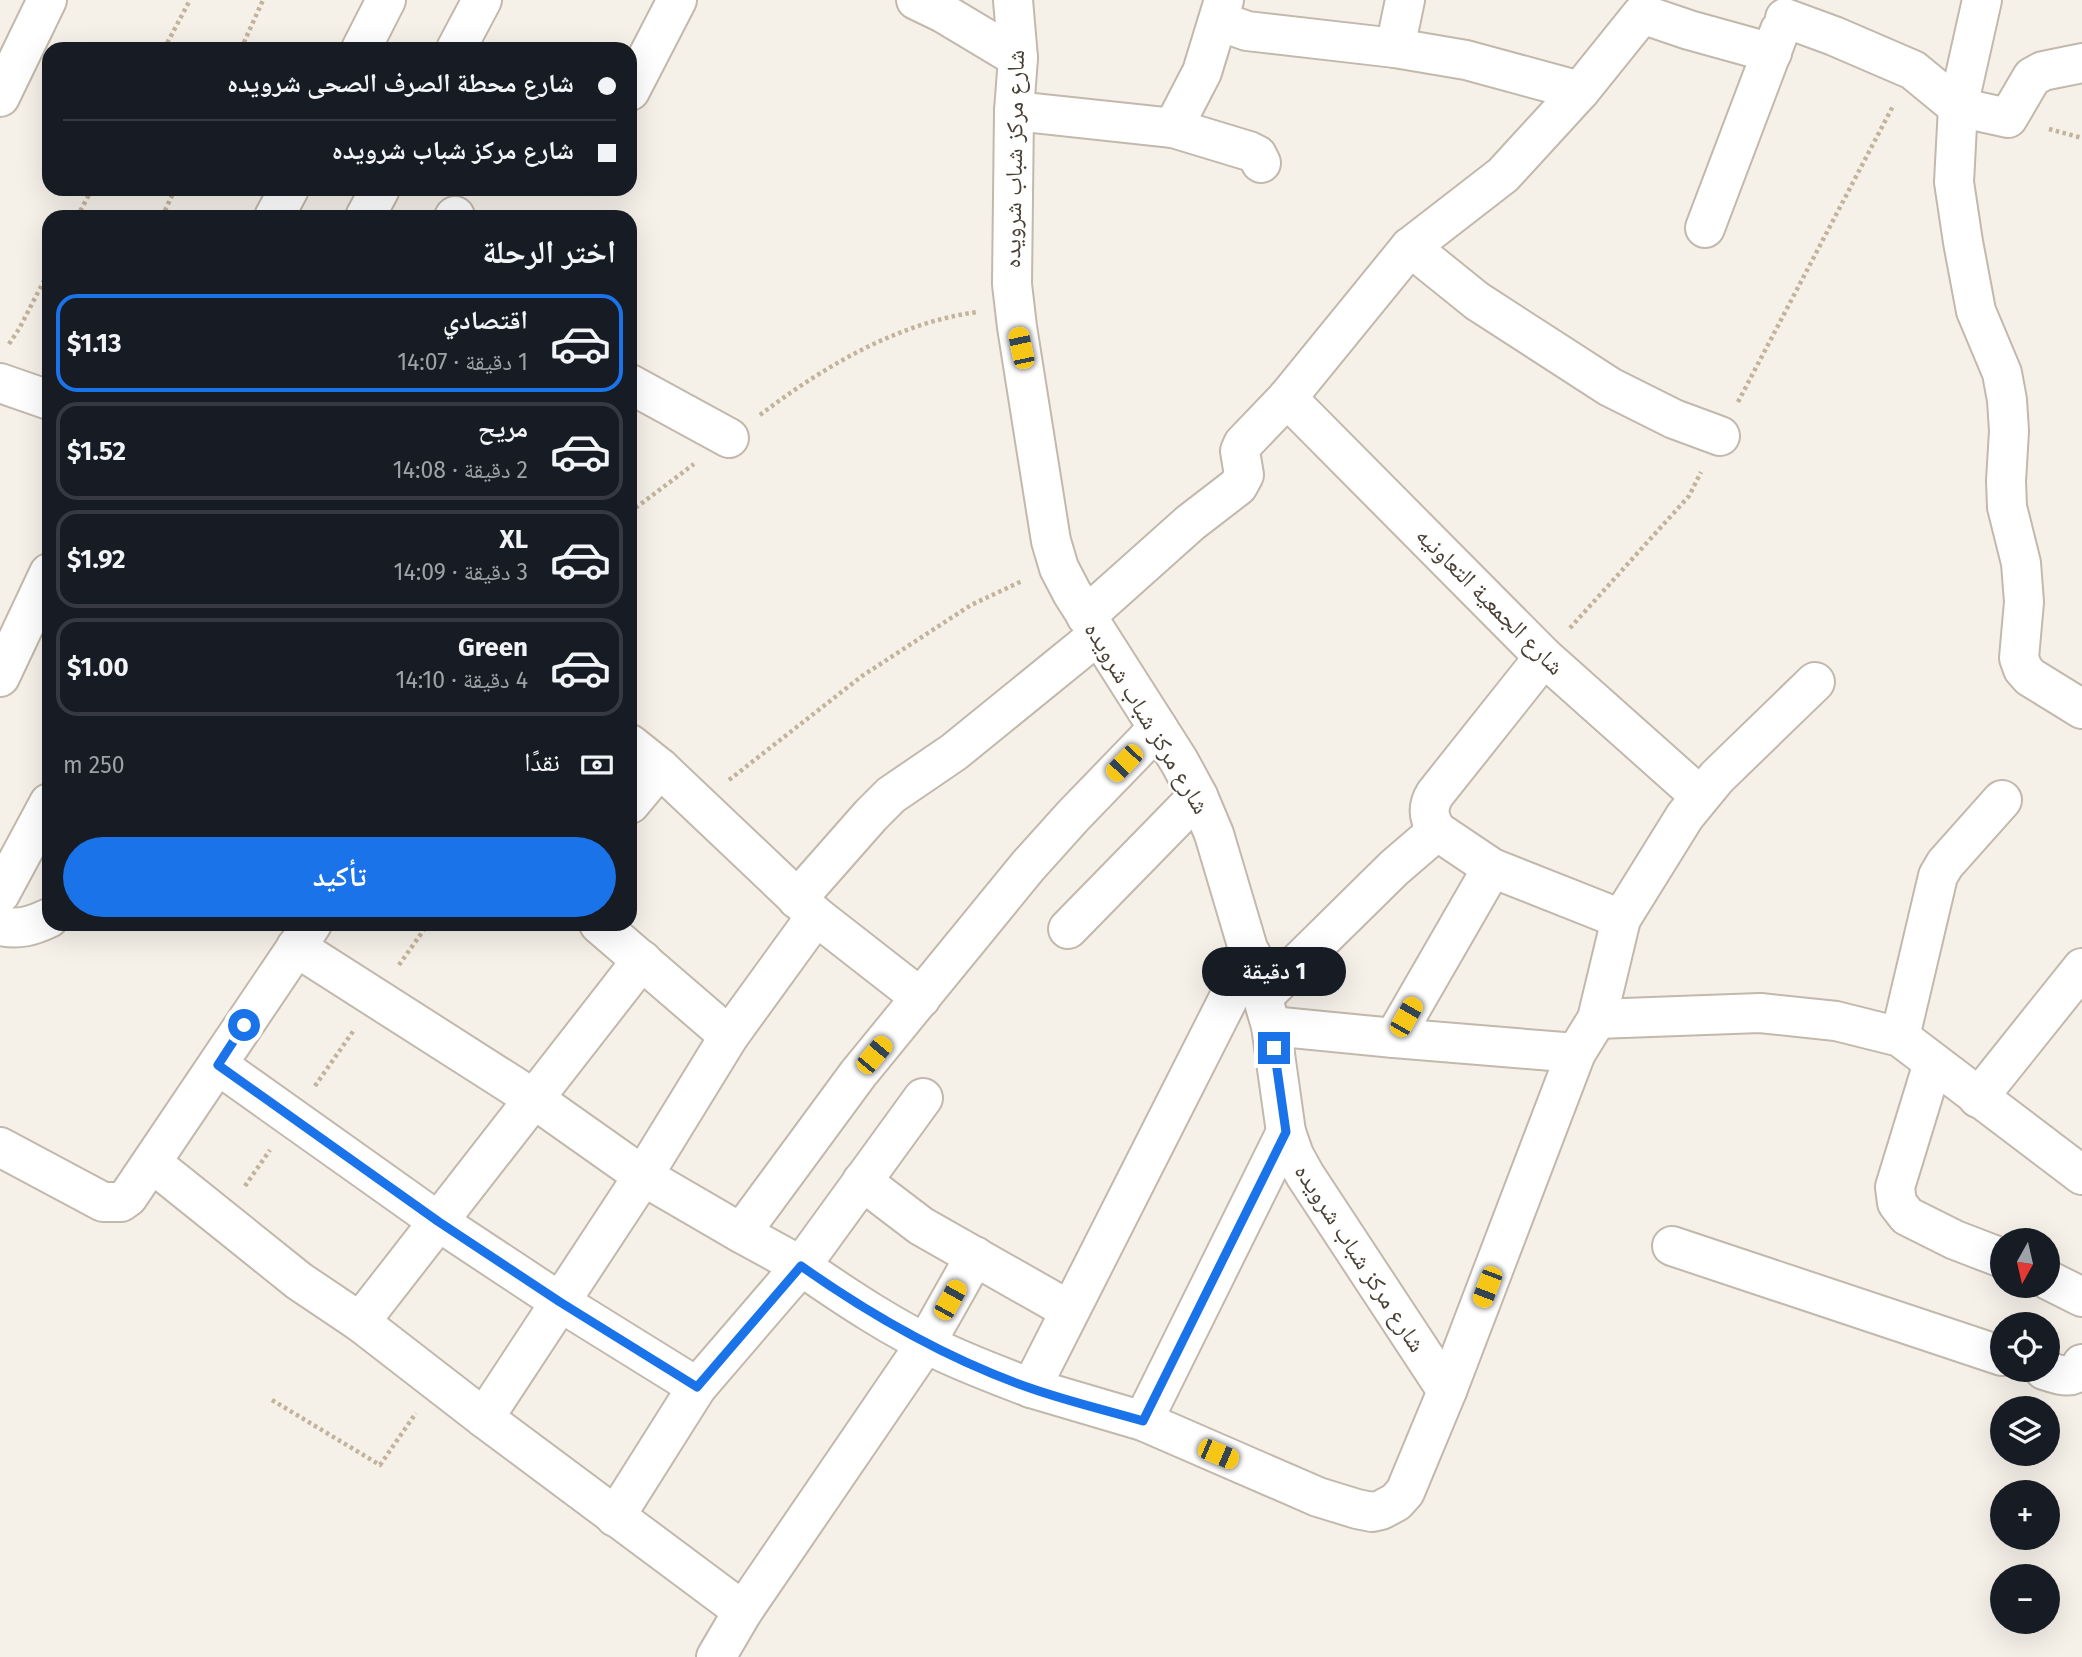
<!DOCTYPE html>
<html lang="ar">
<meta charset="utf-8">
<style>
body{margin:0;font-family:"Fira Sans","Noto Naskh Arabic",sans-serif;background:#20242c;color:#f1f3f6;direction:rtl;height:100vh;display:flex;flex-direction:column;font-size:26px;white-space:nowrap}
*{box-sizing:border-box;margin:0}
p{font-size:23px;color:#9ea1a6}
.icon{flex:none;width:38px;height:38px;fill:none;stroke:currentColor;stroke-width:2;stroke-linecap:round;stroke-linejoin:round}
.map{position:relative;flex:1;overflow:hidden;direction:ltr}
.side{position:absolute;left:42px;top:210px;width:595px;height:721px;display:flex;flex-direction:column;background:#171b24;border-radius:21px;box-shadow:0 7px 28px #0002;direction:rtl}
.side>*{flex:none}
.hud{position:absolute;left:42px;top:42px;width:595px;height:154px;border-radius:21px;box-shadow:0 7px 28px #0002;direction:rtl;display:grid;align-content:center;height:154px;padding:0 21px;background:#171b24}
.needle{width:46px;rotate:188deg}
.controls{position:absolute;left:1990px;top:1228px;display:grid;gap:14px}
.controls a{display:grid;place-items:center;width:70px;height:70px;border-radius:50%;background:#171b24;box-shadow:0 7px 28px #0002;font-size:35px}
.end{position:absolute;width:32px;height:32px;margin:-16px;border:9px solid #1a73e8;background:#fff;box-shadow:0 0 0 4px #fff}
.from{border-radius:50%}
.bubble{position:absolute;height:49px;border-radius:24px;background:#171b24;box-shadow:0 7px 28px #0002;font-size:23px;font-weight:700;line-height:49px;text-align:center;direction:rtl}
.car{position:absolute;width:21px;height:42px;margin:-21px -10px;border-radius:9px;box-shadow:0 0 5px 2px #0007;background:linear-gradient(#f5c518 24%,#345 0 40%,#f5c518 0 76%,#345 0 86%,#f5c518 0)}
.hud b{display:flex;align-items:center;gap:24px;height:66px;font-size:26px}
.hud b+b{border-top:2px solid #363941}
.hud i{width:18px;height:18px;background:#f1f3f6}
ul{padding:0;list-style:none}
li{display:flex;align-items:center;gap:21px;height:98px;margin:0 14px 10px;padding:0 7px;border:4px solid #363941;border-radius:21px}
li div{flex:1}
li b{display:block;font-size:26px}
li em{font-style:normal;font-weight:700}
li.on{border-color:#1a73e8}
li>.icon{width:63px;height:63px;stroke-width:1.5}
h2{padding:0 21px;font-size:32px;line-height:84px}
.pay{display:flex;align-items:center;gap:18px;height:77px;padding:0 21px;font-size:26px}
.pay p{margin-inline-start:auto}
.action{display:flex;gap:14px;margin-top:auto;padding:14px 21px}
.action a{flex:1;height:80px;border-radius:42px;background:#1a73e8;color:#fff;font-size:28px;font-weight:700;line-height:80px;text-align:center}
.map>svg:first-child{display:block}
</style>
<div class="map">
<svg width="2082" height="1657" viewBox="0 0 2082 1657">
<rect width="100%" height="100%" fill="#f5f1e9"/>
<g fill="none" stroke-linecap="round" stroke-linejoin="round">
<g stroke="#c2b8ab" stroke-width="42">
<g id="minor">
<path d="M916,0L943,13L1018,58"/>
<path d="M1013,0L1018,58L1014,111L1012,284L1017,327L1051,541L1059,568L1072,593L1179,761L1198,796L1214,834L1271,1026L1286,1132L1294,1155L1305,1175L1447,1391"/>
<path d="M1982,0L1958,107L1954,182L1963,242L1976,311L2002,373L2007,400L2009,431L2006,481L2007,507L2021,563L2024,602L2019,658L2023,669L2030,677L2082,709"/>
<path d="M1220,17L1233,26L1247,31L1395,48L1466,60L1580,91"/>
<path d="M1785,18L1834,36L1913,70L1958,107L2008,118L2032,77L2043,71L2082,63"/>
<path d="M1395,48L1405,0"/>
<path d="M361,49L386,0"/>
<path d="M456,49L482,0"/>
<path d="M630,91L677,0"/>
<path d="M0,97L47,0"/>
<path d="M1014,111L1173,128L1249,151L1257,155L1261,163"/>
<path d="M1173,128L1202,72L1224,0"/>
<path d="M274,217L289,189"/>
<path d="M365,217L380,189"/>
<path d="M454,217L455,216"/>
<path d="M1705,228L1780,30"/>
<path d="M1410,247L1477,301L1610,387L1674,419L1720,436"/>
<path d="M0,383L49,400"/>
<path d="M630,384L729,438"/>
<path d="M1287,398L1544,657L1700,796"/>
<path d="M1086,616L1190,523L1238,486L1244,475L1240,451L1243,444L1287,398L1410,247L1503,175L1580,91L1642,14L1689,30L1772,53"/>
<path d="M1544,657L1435,794C1427,807 1428,818 1437,831L1492,868L1621,919"/>
<path d="M0,677L49,573"/>
<path d="M630,744L660,768L816,916L921,998"/>
<path d="M630,804L660,768"/>
<path d="M1492,868L1394,1038L1576,1053"/>
<path d="M0,894L49,803"/>
<path d="M797,899L871,815L891,795L954,752L1098,635"/>
<path d="M599,924L729,1036"/>
<path d="M0,926C19,930 32,926 49,918"/>
<path d="M1068,929L1198,796"/>
<path d="M296,947L534,1099L643,1176L741,1233L801,1266L923,1098"/>
<path d="M1251,954L1031,1388L1143,1421L1318,1497L1357,1509L1372,1512L1381,1510L1396,1502L1405,1492L1447,1391L1576,1053L1597,1019L1621,919L1685,816L1717,777L1815,682"/>
<path d="M1263,997L1394,868L1437,831"/>
<path d="M1597,1019L1760,1013L1836,1021L1900,1037L2082,1175"/>
<path d="M1271,1026L1394,1038"/>
<path d="M1900,1037L1938,876L1945,864L2002,800"/>
<path d="M1933,1063L1895,1187L1897,1203L1907,1216L1955,1240L2002,1258"/>
<path d="M218,1065L439,1222L560,1302L697,1387"/>
<path d="M1978,1098L2082,968"/>
<path d="M0,1147L103,1202H121L128,1197L312,924"/>
<path d="M152,1163L299,1281L360,1322L642,960"/>
<path d="M862,1181L921,1226L1069,1310"/>
<path d="M741,1233L858,1074L1028,866L1073,816L1158,728"/>
<path d="M1672,1246L2002,1356"/>
<path d="M2048,1280L2082,1297"/>
<path d="M360,1322L484,1418L743,1611"/>
<path d="M2044,1370C2059,1375 2075,1382 2082,1364"/>
<path d="M484,1418L643,1176L729,1036L816,916"/>
<path d="M1143,1421L1286,1132"/>
<path d="M615,1517L697,1387L801,1266C847,1298 894,1329 945,1353C973,1366 1002,1377 1031,1388"/>
<path d="M716,1657L743,1611L926,1343L975,1256"/>
</g>
</g>
<g stroke="#c4b39b" stroke-width="4.5" stroke-dasharray="3.5 3.5" stroke-linecap="butt">
<path d="M164,49L190,0"/>
<path d="M241,49L263,0"/>
<path d="M2049,129L2082,138"/>
<path d="M77,217L92,189"/>
<path d="M162,217L175,189"/>
<path d="M9,344L19,329L49,271"/>
<path d="M1738,402L1893,106"/>
<path d="M760,415C823,367 897,323 977,312"/>
<path d="M630,512L694,464"/>
<path d="M1570,628L1689,496L1701,472"/>
<path d="M729,780L862,676L971,605L1022,581"/>
<path d="M399,965L428,924"/>
<path d="M315,1086L354,1030"/>
<path d="M245,1186L270,1150"/>
<path d="M272,1400L380,1465L416,1413"/>
</g>
<use href="#minor" stroke="#fff" stroke-width="38"/>
</g>
<g fill="none" stroke-linecap="round" stroke-linejoin="round">
<path stroke="#1a73e8" stroke-width="9" d="M244,1025L218,1065L439,1222L560,1302L697,1387L801,1266C872,1316 947,1359 1030,1388C1067,1401 1105,1410 1143,1421L1286,1132L1274,1048"/>
</g>
<g text-anchor="middle" dominant-baseline="central" stroke-width="5" stroke-linejoin="round" paint-order="stroke">
<g font-size="24" fill="#4a4136" stroke="#fff">
<text transform="translate(1014 159) rotate(-89)">شارع مركز شباب شرويده</text>
<text transform="translate(1490 601) rotate(45)">شارع الجمعية التعاونيه</text>
<text transform="translate(1147 718) rotate(59)">شارع مركز شباب شرويده</text>
<text transform="translate(1360 1258) rotate(57)">شارع مركز شباب شرويده</text>
</g>
</g>
</svg>
<div class="controls">
<a><svg class="needle" viewBox="-14 -14 28 28"><path d="M0-13l5 13h-10z" fill="#e53935"/><path d="M0 13l5-13h-10z" fill="#9ea1a6"/></svg></a>
<a><svg class="icon" aria-label="locate" viewBox="0 0 24 24"><circle cx="12" cy="12" r="6"/><path d="M12 2v4M12 18v4M2 12h4M18 12h4"/></svg></a>
<a><svg class="icon" aria-label="layers" viewBox="0 0 24 24"><path d="M12 4l9 5-9 5-9-5zM3 14l9 5 9-5"/></svg></a>
<a>+</a>
<a>−</a>
</div>
<i class="end from" style="left:244px;top:1025px"></i>
<i class="end" style="left:1274px;top:1048px"></i>
<div class="bubble" style="left:1202px;top:947px;width:144px">1 دقيقة</div>
<i class="car" style="left:1021px;top:348px;rotate:348deg"></i>
<i class="car" style="left:1124px;top:763px;rotate:224deg"></i>
<i class="car" style="left:1406px;top:1017px;rotate:30deg"></i>
<i class="car" style="left:874px;top:1055px;rotate:40deg"></i>
<i class="car" style="left:1487px;top:1287px;rotate:201deg"></i>
<i class="car" style="left:950px;top:1300px;rotate:29deg"></i>
<i class="car" style="left:1218px;top:1454px;rotate:113deg"></i>
<div class="hud">
<b><i class="from"></i>شارع محطة الصرف الصحى شرويده</b>
<b><i></i>شارع مركز شباب شرويده</b>
</div>
<section class="side">
<h2>اختر الرحلة</h2>
<ul>
<li class="on"><svg class="icon" aria-label="car" viewBox="0 0 24 24"><path d="M5 17H2v-5l4-1 3-4h7l3 4 3 1v5h-3M9 17h6M6 11h13"/><circle cx="7" cy="17" r="2"/><circle cx="17" cy="17" r="2"/></svg><div><b>اقتصادي</b><p>1 دقيقة · 14:07</p></div><em>$1.13</em></li>
<li><svg class="icon" aria-label="car" viewBox="0 0 24 24"><path d="M5 17H2v-5l4-1 3-4h7l3 4 3 1v5h-3M9 17h6M6 11h13"/><circle cx="7" cy="17" r="2"/><circle cx="17" cy="17" r="2"/></svg><div><b>مريح</b><p>2 دقيقة · 14:08</p></div><em>$1.52</em></li>
<li><svg class="icon" aria-label="car" viewBox="0 0 24 24"><path d="M5 17H2v-5l4-1 3-4h7l3 4 3 1v5h-3M9 17h6M6 11h13"/><circle cx="7" cy="17" r="2"/><circle cx="17" cy="17" r="2"/></svg><div><b>XL</b><p>3 دقيقة · 14:09</p></div><em>$1.92</em></li>
<li><svg class="icon" aria-label="car" viewBox="0 0 24 24"><path d="M5 17H2v-5l4-1 3-4h7l3 4 3 1v5h-3M9 17h6M6 11h13"/><circle cx="7" cy="17" r="2"/><circle cx="17" cy="17" r="2"/></svg><div><b>Green</b><p>4 دقيقة · 14:10</p></div><em>$1.00</em></li>
</ul>
<div class="pay"><svg class="icon" aria-label="cash" viewBox="0 0 24 24"><path d="M3 7h18v10H3z"/><circle cx="12" cy="12" r="2"/></svg>نقدًا<p>250 m</p></div>
<div class="action"><a>تأكيد</a></div>
</section>
</div>
